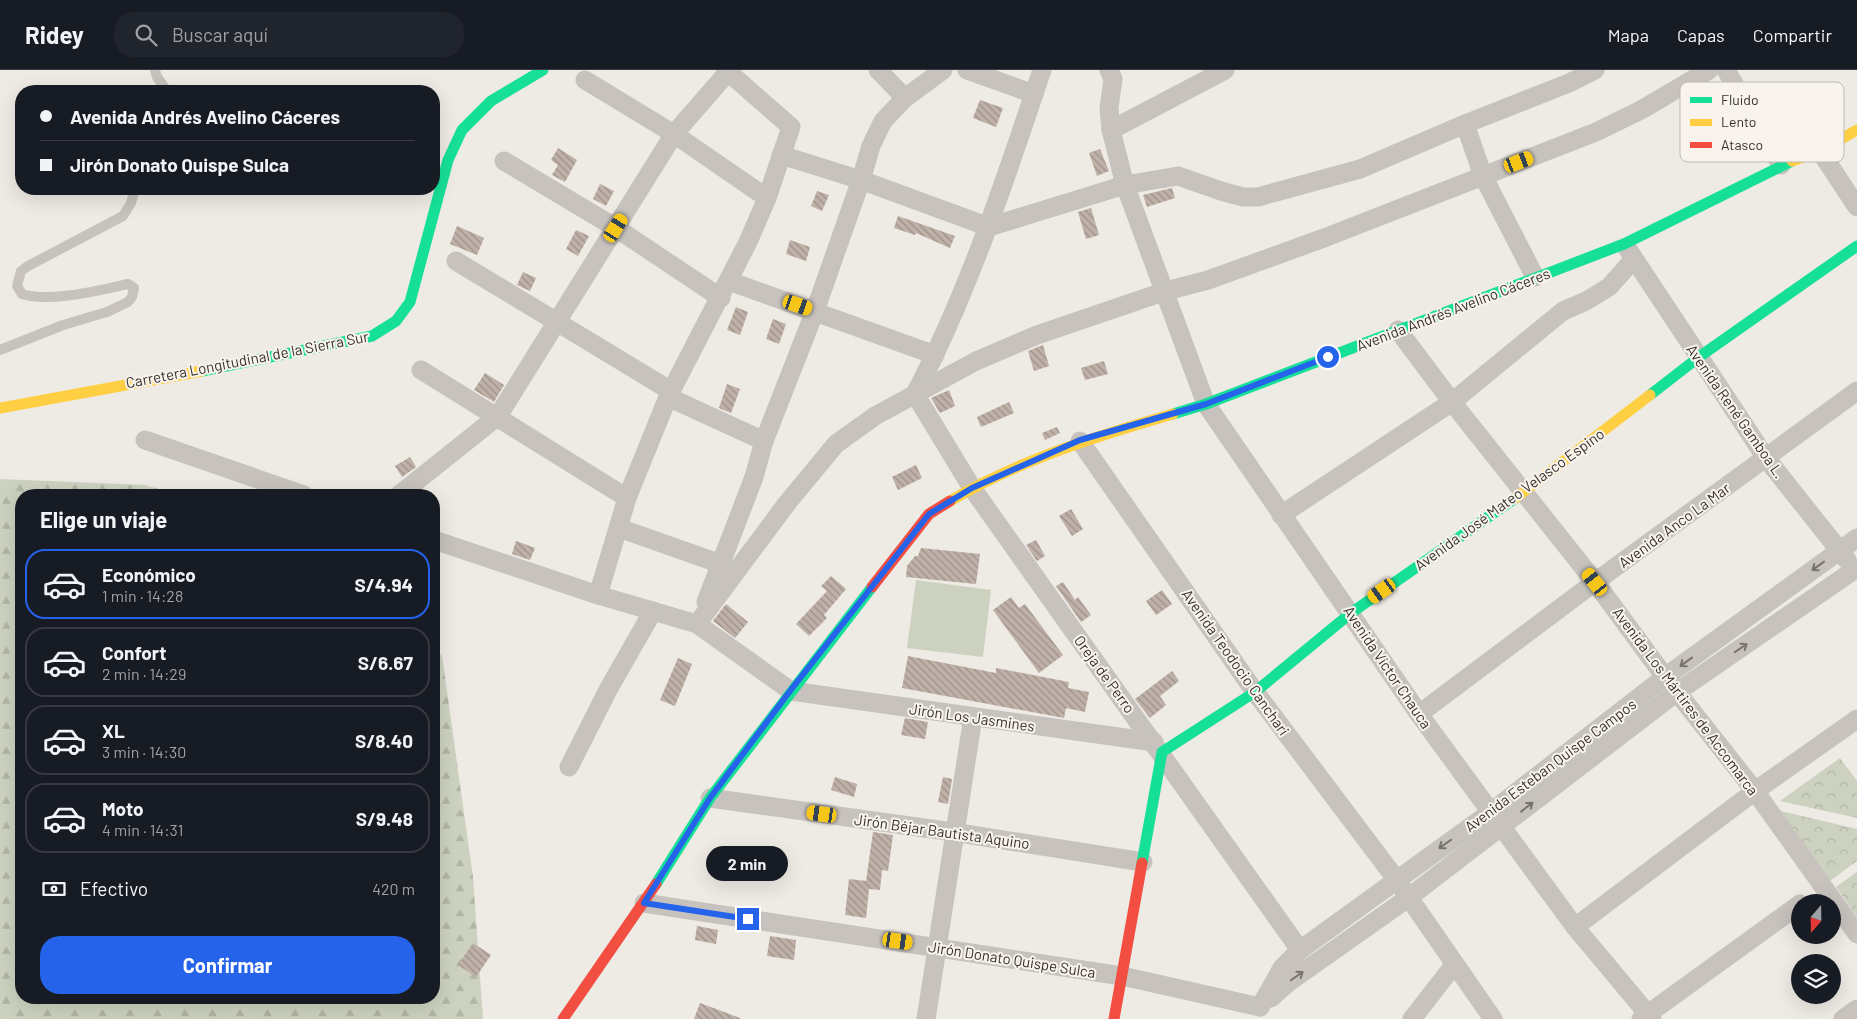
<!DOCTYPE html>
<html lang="es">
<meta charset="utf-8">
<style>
body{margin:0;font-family:Barlow,sans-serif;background:#20242c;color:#f1f3f6;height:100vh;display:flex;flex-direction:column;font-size:19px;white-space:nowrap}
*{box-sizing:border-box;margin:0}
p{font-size:16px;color:#9ea1a6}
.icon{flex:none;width:28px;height:28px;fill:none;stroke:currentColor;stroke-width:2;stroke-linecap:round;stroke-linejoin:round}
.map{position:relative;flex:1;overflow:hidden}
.panel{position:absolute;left:15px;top:419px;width:425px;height:515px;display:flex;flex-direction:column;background:#171b24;border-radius:20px;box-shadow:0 5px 20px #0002}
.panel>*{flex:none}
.top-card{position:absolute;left:15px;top:15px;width:425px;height:110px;border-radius:20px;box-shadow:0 5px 20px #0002;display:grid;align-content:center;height:110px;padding:0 25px;background:#171b24}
.needle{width:32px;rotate:200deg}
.tools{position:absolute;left:1791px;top:824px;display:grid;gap:10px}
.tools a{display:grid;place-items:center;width:50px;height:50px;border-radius:50%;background:#171b24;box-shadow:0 5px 20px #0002;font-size:25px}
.end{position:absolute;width:22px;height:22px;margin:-11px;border:6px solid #2563eb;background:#fff;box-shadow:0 0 0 2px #fff}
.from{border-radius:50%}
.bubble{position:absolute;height:35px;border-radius:18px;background:#171b24;box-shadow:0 5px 20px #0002;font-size:16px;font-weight:700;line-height:35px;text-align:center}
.car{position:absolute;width:15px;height:30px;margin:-15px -8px;border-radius:6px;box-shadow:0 0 4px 1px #0007;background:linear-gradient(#f5c518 24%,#345 0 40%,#f5c518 0 76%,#345 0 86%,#f5c518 0)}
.top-card b{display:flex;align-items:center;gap:18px;height:48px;font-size:19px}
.top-card b+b{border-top:1px solid #363941}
.top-card i{width:12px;height:12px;background:#f1f3f6}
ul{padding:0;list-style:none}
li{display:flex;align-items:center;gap:15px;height:70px;margin:0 10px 8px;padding:0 15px;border:2px solid #363941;border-radius:20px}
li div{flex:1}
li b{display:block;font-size:19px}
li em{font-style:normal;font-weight:700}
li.active{border-color:#2563eb}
li>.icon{width:45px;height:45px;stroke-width:1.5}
h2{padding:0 25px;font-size:22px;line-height:60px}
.pay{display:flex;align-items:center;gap:12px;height:55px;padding:0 25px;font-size:19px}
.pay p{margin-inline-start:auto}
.action{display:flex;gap:10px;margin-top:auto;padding:10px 25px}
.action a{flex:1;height:58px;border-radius:20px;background:#2563eb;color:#fff;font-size:20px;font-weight:700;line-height:58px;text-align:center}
header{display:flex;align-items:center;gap:30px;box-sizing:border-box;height:70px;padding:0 25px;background:#171b24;border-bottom:1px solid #363941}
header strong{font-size:24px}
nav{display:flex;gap:28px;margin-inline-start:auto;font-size:18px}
.search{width:350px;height:45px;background:#20242c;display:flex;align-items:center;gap:12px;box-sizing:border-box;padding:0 18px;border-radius:20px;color:#9ea1a6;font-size:19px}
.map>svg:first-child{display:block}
</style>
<header>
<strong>Ridey</strong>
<div class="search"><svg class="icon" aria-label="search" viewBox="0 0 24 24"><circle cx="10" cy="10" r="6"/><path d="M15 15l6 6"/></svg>Buscar aquí</div>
<nav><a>Mapa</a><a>Capas</a><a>Compartir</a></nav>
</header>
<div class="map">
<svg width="1857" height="949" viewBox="0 0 1857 949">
<defs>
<pattern id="forest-firs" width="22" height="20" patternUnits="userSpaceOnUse" patternTransform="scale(1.25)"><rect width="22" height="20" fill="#cdd2c0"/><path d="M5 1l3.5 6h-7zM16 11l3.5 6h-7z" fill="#b1b5a5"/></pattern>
<pattern id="park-crowns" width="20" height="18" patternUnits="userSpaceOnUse" patternTransform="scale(1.25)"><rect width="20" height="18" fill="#cdd2c0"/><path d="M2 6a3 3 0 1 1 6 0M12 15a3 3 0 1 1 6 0" fill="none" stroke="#b1b5a5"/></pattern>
<pattern id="building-back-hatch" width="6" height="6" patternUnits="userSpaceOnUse" patternTransform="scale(1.25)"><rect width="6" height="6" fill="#bfb1a8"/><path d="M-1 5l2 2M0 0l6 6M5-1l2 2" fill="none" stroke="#9c9089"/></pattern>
</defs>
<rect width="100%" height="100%" fill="#eeeae4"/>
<path fill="url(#forest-firs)" d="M0,409L144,415L181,425H21V928H434V578L442,586L473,807L483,949H0Z"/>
<g fill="url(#park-crowns)">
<path d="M1840,688L1857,711V748L1780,731Z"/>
<path d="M1777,740L1857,759V791L1830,811Z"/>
<path d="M1857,802V847L1836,817Z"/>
</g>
<path fill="#cdd2c0" d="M916,510L991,520L983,587L907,578Z"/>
<g fill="url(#building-back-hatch)">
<path d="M980,30L1003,38L996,57L973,48Z"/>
<path d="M558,78L577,90L565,112L552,105L558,95L551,90Z"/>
<path d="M1100,79L1109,101L1097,106L1089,83Z"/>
<path d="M600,114L614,121L606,136L593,129Z"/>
<path d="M1172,118L1175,128L1147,137L1143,125Z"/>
<path d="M817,121L829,125L822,141L811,136Z"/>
<path d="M1091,138L1099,165L1086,169L1078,142Z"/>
<path d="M898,146L955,166L950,178L916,163L915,165L894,158Z"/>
<path d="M457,156L484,168L477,185L450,174Z"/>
<path d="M576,160L589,166L578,186L566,179Z"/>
<path d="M790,170L810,177L806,191L786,184Z"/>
<path d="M523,202L536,208L530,221L517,215Z"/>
<path d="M736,237L748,242L740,265L727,260Z"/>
<path d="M773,249L786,254L779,274L766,269Z"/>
<path d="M1043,275L1049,296L1034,301L1028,281Z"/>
<path d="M1104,291L1108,304L1085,310L1081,298Z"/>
<path d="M485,303L504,315L494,332L474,320Z"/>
<path d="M727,314L740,319L731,343L719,338Z"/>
<path d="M949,320L955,336L940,343L931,328Z"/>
<path d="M1009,332L1014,343L981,357L977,347Z"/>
<path d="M1057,357L1060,363L1045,370L1042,363Z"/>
<path d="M410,387L416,397L402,407L395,396Z"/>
<path d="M916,395L922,408L898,420L892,407Z"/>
<path d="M1071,439L1083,459L1072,466L1059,446Z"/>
<path d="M1036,470L1045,486L1037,491L1026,475Z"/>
<path d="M516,471L535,478L530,490L512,484Z"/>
<path d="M921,478L980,484L976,514L906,507L907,496L915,486H918Z"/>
<path d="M831,506L846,519L824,545L827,548L809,566L796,554L827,521L821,516Z"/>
<path d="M1063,512L1075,530L1078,527L1091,545L1081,552L1056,516Z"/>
<path d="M1162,520L1172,534L1156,545L1146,531Z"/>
<path d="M1011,527L1019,538L1025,534L1063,585L1039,603L993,540Z"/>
<path d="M726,534L748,552L735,568L713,551Z"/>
<path d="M908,586L996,603V598L1069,612L1068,618L1089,622L1085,642L1066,638L1064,648L902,618Z"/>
<path d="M678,588L692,594L675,636L660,630Z"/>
<path d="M1172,601L1179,611L1160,626L1166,635L1150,648L1135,629Z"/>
<path d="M905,648L928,652L925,669L901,665Z"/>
<path d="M835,707L857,714L854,727L831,720Z"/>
<path d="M943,707L952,709L948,734L938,732Z"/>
<path d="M873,762L893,765L888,801L882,800L880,820L869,819L866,848L845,845L849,809L866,811Z"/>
<path d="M697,856L718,860L716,874L695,870Z"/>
<path d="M770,866L796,870L794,890L767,886Z"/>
<path d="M473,873L491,885L476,907L458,895Z"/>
<path d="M700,933L740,948V949H694Z"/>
</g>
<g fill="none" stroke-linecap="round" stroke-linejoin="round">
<g stroke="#c7c2bd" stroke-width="10">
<path d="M155,0L157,7L167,21"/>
<path d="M0,280L63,255L107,242L128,232L132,227L134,218L128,214C100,220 49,233 22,224L17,216L21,201L28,196L123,146L131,133L135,119"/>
</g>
<g stroke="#c7c2bd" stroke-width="19">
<path d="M878,0L905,28"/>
<path d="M967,0L1034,24"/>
<path d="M1042,0C1005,110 969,221 915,324L972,418L1300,880"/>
<path d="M1109,0L1113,9L1109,38L1111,60L1125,115L1206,334L1419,644L1575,857L1652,949"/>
<path d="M1726,0L1781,95"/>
<path d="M585,10L674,64L767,128"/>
<path d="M1465,54L1483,106L1535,207"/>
<path d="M1111,60L1225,0"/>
<path d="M1820,81L1857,137"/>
<path d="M781,85L861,110L989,157L1125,115L1178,106L1221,121L1243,127H1258L1360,99L1465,54L1569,13L1595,0"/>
<path d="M504,91L616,158L721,228"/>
<path d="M1627,178L1766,388L1847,490"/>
<path d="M456,191L671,321"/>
<path d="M729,211L935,285"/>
<path d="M1398,260L1452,332L1595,512L1665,607L1755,721L1857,864"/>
<path d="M421,300L627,428"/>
<path d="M668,327L764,371"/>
<path d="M145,370L304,425"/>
<path d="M1080,371L1255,622L1396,809L1493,949"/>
<path d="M399,425L498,346L674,64L728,2"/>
<path d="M1281,445L1452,332L1563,241L1586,231L1609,217L1634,189"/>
<path d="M619,458L721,494"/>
<path d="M434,470L598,525L697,554L791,621L1154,672"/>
<path d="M598,525L627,428L668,327L748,172L767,128L791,57L726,0"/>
<path d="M706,532L754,407L764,371L815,241L861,110L871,76L883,51L905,28L943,0"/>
<path d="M697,554L788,432L836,374L875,346L976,291L1037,265L1166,221L1208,210L1324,168L1537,85L1596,62L1641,40L1709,0"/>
<path d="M1419,644L1595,512L1857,321"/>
<path d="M569,697L609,618L653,541"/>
<path d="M710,728L953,762L1143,792"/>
<path d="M644,833L1122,906L1260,937"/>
<path d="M1575,857L1755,721L1857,649"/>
<path d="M1271,928L1289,912L1408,828L1677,622L1857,498"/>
<path d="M1260,937L1282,898L1300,880L1491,742L1665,607L1857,468"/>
<path d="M926,949L973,647"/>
<path d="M1412,949L1454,895"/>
<path d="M1641,949L1800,834"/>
<path d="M1843,949L1857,939"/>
</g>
<g stroke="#16e098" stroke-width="11">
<path d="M202,301L372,266L396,251L410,232L448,90L462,60L491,31L543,0"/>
<path d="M1650,325L1699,287L1857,176"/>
<path d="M1173,344L1206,334L1624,174L1792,91"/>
<path d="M1142,793L1162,682L1255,622L1351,543L1514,429"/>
<path d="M656,814L710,728L872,517"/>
</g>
<g stroke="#ffcf43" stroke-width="11">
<path d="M1792,91L1820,81L1857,60"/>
<path d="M0,338L202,301"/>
<path d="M1514,429L1650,325"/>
<path d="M950,431C1019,390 1097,366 1173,344"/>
</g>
<g stroke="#f24e42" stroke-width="11">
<path d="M872,517L929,444L950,431"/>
<path d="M563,949L656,814"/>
<path d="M1114,949L1142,793"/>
</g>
</g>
<defs><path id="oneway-shaft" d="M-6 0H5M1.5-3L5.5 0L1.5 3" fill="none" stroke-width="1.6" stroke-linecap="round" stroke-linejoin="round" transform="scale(1.25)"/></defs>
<g stroke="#78726d">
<use href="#oneway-shaft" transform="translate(1818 496) rotate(144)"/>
<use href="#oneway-shaft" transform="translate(1741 578) rotate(-34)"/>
<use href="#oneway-shaft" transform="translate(1686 592) rotate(144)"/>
<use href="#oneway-shaft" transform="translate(1527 737) rotate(-38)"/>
<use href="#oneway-shaft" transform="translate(1445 774) rotate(145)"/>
<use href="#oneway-shaft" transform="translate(1297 906) rotate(-35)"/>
</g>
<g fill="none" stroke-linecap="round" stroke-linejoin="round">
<path stroke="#2563eb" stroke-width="6" d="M748,849L644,833L710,728L790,621L929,444L972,418L1080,370L1206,334L1328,287"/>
</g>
<g text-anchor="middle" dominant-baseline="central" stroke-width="4" stroke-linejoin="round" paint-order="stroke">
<g font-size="15" fill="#37302b" stroke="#f8f4ed">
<text transform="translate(1453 239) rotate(-21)">Avenida Andrés Avelino Cáceres</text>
<text transform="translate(247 289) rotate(-11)">Carretera Longitudinal de la Sierra Sur</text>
<text transform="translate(1736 341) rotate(55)">Avenida René Gamboa L.</text>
<text transform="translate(1509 429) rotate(-36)">Avenida José Mateo Velasco Espino</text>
<text transform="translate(1674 455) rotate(-36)">Avenida Anco La Mar</text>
<text transform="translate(1236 592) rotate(55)">Avenida Teodocio Canchari</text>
<text transform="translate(1388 597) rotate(56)">Avenida Víctor Chauca</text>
<text transform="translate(1105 604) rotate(54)">Oreja de Perro</text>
<text transform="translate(1686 631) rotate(53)">Avenida Los Mártires de Accomarca</text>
<text transform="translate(972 647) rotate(8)">Jirón Los Jasmines</text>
<text transform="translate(1550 695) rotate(-37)">Avenida Esteban Quispe Campos</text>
<text transform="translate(942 761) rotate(8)">Jirón Béjar Bautista Aquino</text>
<text transform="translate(1012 889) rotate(9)">Jirón Donato Quispe Sulca</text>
</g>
</g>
<rect x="1680" y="12" width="164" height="80" rx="8" fill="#f8f4ed" stroke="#beb9b3" stroke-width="1"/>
<rect x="1690" y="27" width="22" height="6" fill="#16e098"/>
<rect x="1690" y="49" width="22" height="7" fill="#ffcf43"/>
<rect x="1690" y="72" width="22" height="6" fill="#f24e42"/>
<g font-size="14" fill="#37302b">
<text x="1721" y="35">Fluido</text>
<text x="1721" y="57">Lento</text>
<text x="1721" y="80">Atasco</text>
</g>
</svg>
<div class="tools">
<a><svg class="needle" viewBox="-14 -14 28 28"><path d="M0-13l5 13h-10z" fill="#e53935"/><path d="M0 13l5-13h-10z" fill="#9ea1a6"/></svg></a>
<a><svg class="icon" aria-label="layers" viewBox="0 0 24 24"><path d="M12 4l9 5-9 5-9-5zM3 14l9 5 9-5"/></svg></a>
</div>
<i class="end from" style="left:1328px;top:287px"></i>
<i class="end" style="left:748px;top:849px"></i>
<div class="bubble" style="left:706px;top:776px;width:82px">2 min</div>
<i class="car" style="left:1519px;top:92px;rotate:69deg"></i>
<i class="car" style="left:616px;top:158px;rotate:32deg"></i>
<i class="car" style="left:798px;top:235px;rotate:109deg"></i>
<i class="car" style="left:1595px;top:512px;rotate:321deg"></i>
<i class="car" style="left:1382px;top:521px;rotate:235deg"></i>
<i class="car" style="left:822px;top:744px;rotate:278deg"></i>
<i class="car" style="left:898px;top:871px;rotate:98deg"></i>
<div class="top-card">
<b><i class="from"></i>Avenida Andrés Avelino Cáceres</b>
<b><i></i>Jirón Donato Quispe Sulca</b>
</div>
<section class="panel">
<h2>Elige un viaje</h2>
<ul>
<li class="active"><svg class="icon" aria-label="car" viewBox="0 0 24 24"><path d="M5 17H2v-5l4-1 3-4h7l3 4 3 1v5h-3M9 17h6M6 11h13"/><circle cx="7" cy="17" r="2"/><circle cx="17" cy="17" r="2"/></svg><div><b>Económico</b><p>1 min · 14:28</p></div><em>S/4.94</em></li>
<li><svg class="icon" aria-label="car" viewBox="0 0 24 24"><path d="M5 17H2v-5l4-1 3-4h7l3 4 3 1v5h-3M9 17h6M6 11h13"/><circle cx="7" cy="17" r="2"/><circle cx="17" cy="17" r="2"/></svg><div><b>Confort</b><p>2 min · 14:29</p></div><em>S/6.67</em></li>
<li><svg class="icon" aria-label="car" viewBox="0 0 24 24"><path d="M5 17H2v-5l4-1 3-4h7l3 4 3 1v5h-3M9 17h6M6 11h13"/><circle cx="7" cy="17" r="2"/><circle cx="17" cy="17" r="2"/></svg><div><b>XL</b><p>3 min · 14:30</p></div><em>S/8.40</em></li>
<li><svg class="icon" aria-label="car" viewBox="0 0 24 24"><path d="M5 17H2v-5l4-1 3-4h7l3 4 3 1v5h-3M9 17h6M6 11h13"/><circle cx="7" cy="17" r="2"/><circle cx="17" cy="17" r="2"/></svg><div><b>Moto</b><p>4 min · 14:31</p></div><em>S/9.48</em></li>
</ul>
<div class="pay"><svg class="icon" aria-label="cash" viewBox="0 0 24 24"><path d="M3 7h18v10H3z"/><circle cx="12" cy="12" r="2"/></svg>Efectivo<p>420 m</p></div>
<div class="action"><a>Confirmar</a></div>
</section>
</div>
